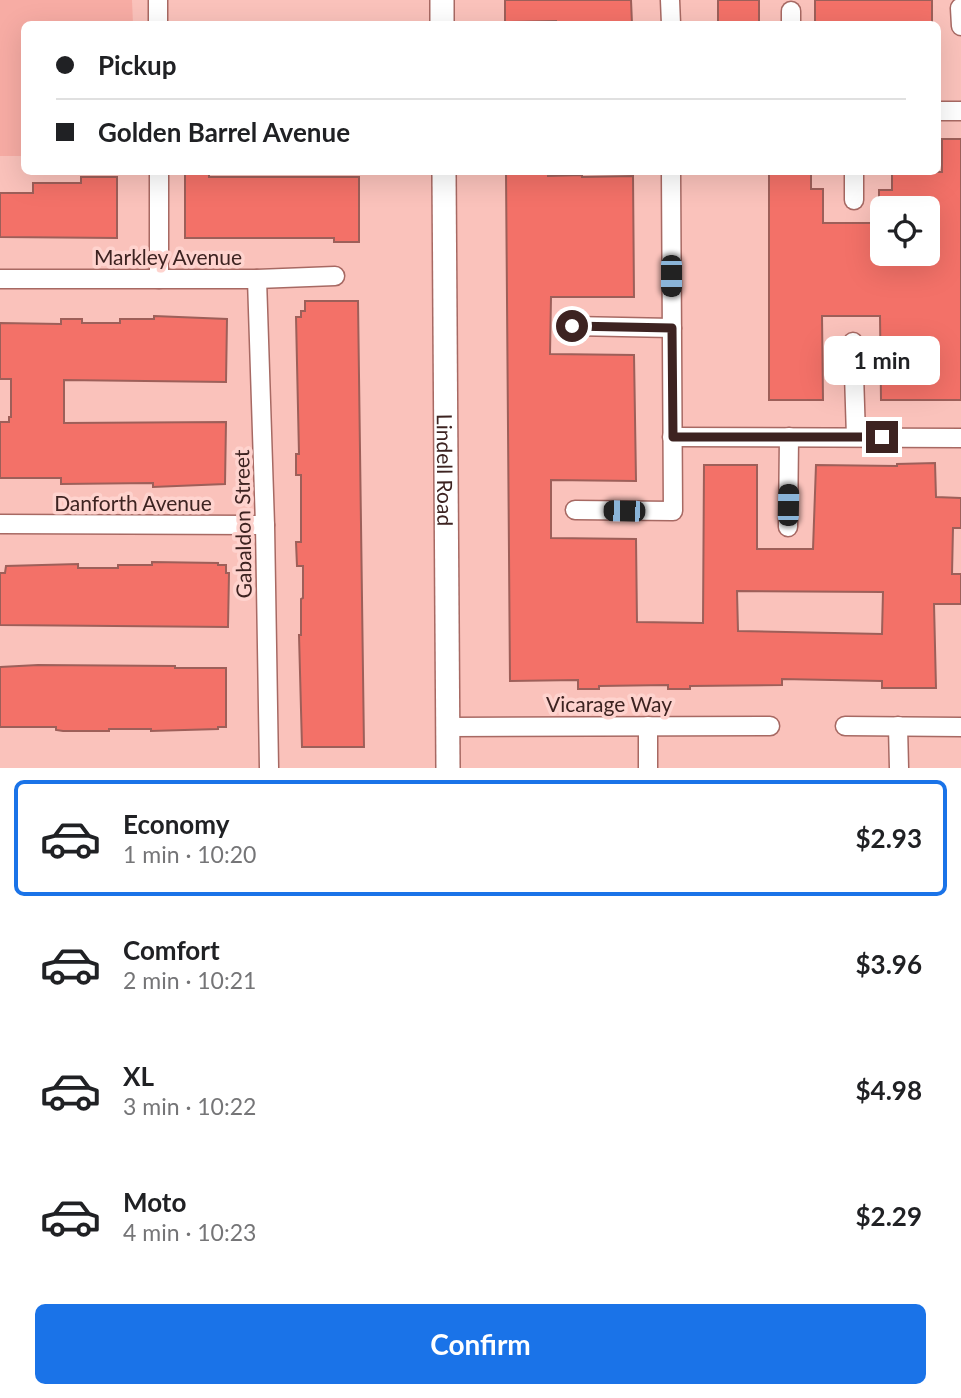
<!DOCTYPE html>
<meta charset="utf-8">
<style>
body{margin:0;font-family:Lato,sans-serif;background:#f2f2f2;color:#202124;height:100vh;display:flex;flex-direction:column;font-size:26px;white-space:nowrap}
*{box-sizing:border-box;margin:0}
p{font-size:23px;color:#757577}
.icon{flex:none;width:38px;height:38px;fill:none;stroke:currentColor;stroke-width:2;stroke-linecap:round;stroke-linejoin:round}
.map{position:relative;height:768px;overflow:hidden}
.panel{display:flex;flex-direction:column;background:#fff;flex:1}
.panel>*{flex:none}
.top-card{position:absolute;left:21px;top:21px;width:920px;height:154px;border-radius:10px;box-shadow:0 7px 28px #0002;display:grid;align-content:center;height:154px;padding:0 35px;background:#fff}
.buttons{position:absolute;left:870px;top:196px;display:grid;gap:14px}
.buttons a{display:grid;place-items:center;width:70px;height:70px;border-radius:10px;background:#fff;box-shadow:0 7px 28px #0002;font-size:35px}
.end{position:absolute;width:32px;height:32px;margin:-16px;border:9px solid #3d2321;background:#fff;box-shadow:0 0 0 4px #fff}
.from{border-radius:50%}
.bubble{position:absolute;height:49px;border-radius:10px;background:#fff;box-shadow:0 7px 28px #0002;font-size:23px;font-weight:700;line-height:49px;text-align:center}
.car{position:absolute;width:21px;height:42px;margin:-21px -10px;border-radius:9px;box-shadow:0 0 5px 2px #0007;background:linear-gradient(#222 24%,#8ab4d8 0 40%,#222 0 76%,#8ab4d8 0 86%,#222 0)}
.top-card b{display:flex;align-items:center;gap:24px;height:66px;font-size:26px}
.top-card b+b{border-top:2px solid #e0e0e0}
.top-card i{width:18px;height:18px;background:#202124}
ul{padding:12px 0 0;list-style:none}
li{display:flex;align-items:center;gap:21px;height:116px;margin:0 14px 10px;padding:0 21px;border:4px solid transparent;border-radius:10px}
li div{flex:1}
li b{display:block;font-size:26px}
li em{font-style:normal;font-weight:700}
li.current{border-color:#1a73e8}
li>.icon{width:63px;height:63px;stroke-width:1.5}
.button{display:flex;gap:14px;margin-top:auto;padding:14px 35px}
.button a{flex:1;height:80px;border-radius:10px;background:#1a73e8;color:#fff;font-size:28px;font-weight:700;line-height:80px;text-align:center}
.map>svg:first-child{display:block}
</style>
<div class="map">
<svg width="961" height="768" viewBox="0 0 961 768">
<rect width="100%" height="100%" fill="#fac2bb"/>
<path fill="#f7aca4" d="M0,0H132L133,24H24V156H0Z"/>
<g fill="#f37168" stroke="#9d5f59" stroke-width="2" fill-rule="evenodd">
<path d="M505,0H631L632,24H556V21L505,22Z"/>
<rect x="718" y="0" width="41" height="24"/>
<path d="M815,0H932V23L815,24Z"/>
<path d="M942,139H961V400H881L880,316H822L823,400H769V172H811V189H823V223H882V254H928V208H879V190H892V172H942Z"/>
<path d="M185,172H209V177H359V242H334V238H185Z"/>
<path d="M506,172H548V176L582,175V177L633,176L634,297H551L550,354L634,355L636,481L551,480V538L636,539L637,622L703,623L704,465H757V549H813L816,465L897,466V464L935,463L936,497L961,498V528H953L952,574H961V604H934L936,688H882V681L782,679V685L690,686V689H668V685L599,686V689H578V680L510,681ZM737,591L883,592L882,634L738,631Z"/>
<path d="M81,177H117V238L0,237V193H33V183H81Z"/>
<path d="M305,301H358L364,747H302L299,635H301V599L303,598V566H297L296,542H301V475H296V454H299L296,317H301V311H305Z"/>
<path d="M154,316L227,319L226,382L64,380V423L226,422L225,484L153,487V483L61,484V478H0V422H9V417H11V379H0V323L61,324V319H82V323H120V319H154Z"/>
<path d="M152,562L218,563V565H226V573H229L228,627L0,625V573H5L6,566L78,564V568H118V565H152Z"/>
<path d="M38,665L175,666V668H226V727H218V729L151,731V729H109V731H63L56,730V727H0V667Z"/>
</g>
<g fill="none" stroke-linecap="round" stroke-linejoin="round">
<g stroke="#a76963" stroke-width="21">
<g id="minor">
<path d="M158,0V24"/>
<path d="M670,0L671,24"/>
<path d="M960,8L961,26"/>
<path d="M791,24V11"/>
<path d="M938,111H961"/>
<path d="M854,200V172"/>
<path d="M0,279H257L335,276"/>
<path d="M159,279V172"/>
<path d="M257,279L265,525L269,768"/>
<path d="M572,326L672,328"/>
<path d="M853,342L856,437"/>
<path d="M672,437L961,438"/>
<path d="M575,510L673,511L671,172"/>
<path d="M0,524L265,525"/>
<path d="M788,527L789,437"/>
<path d="M845,726L961,727"/>
<path d="M898,726L899,768"/>
<path d="M448,727L770,726"/>
<path d="M648,768V726"/>
</g>
</g>
<g stroke="#a76963" stroke-width="26">
<g id="tertiary">
<path d="M442,0V24"/>
<path id="s1" d="M444,172L448,768"/>
</g>
</g>
<use href="#minor" stroke="#fff" stroke-width="18"/>
<use href="#tertiary" stroke="#fff" stroke-width="23"/>
</g>
<g fill="none" stroke-linecap="round" stroke-linejoin="round">
<path stroke="#3d2321" stroke-width="9" d="M572,326L672,328L673,437H882"/>
</g>
<g text-anchor="middle" dominant-baseline="central" stroke-width="7" stroke-linejoin="round" paint-order="stroke">
<g font-size="21" fill="#3d2321" stroke="#fed3ce">
<text x="168" y="256">Markley Avenue</text>
<text stroke="none"><textPath href="#s1" startOffset="298">Lindell Road</textPath></text>
<text x="133" y="502">Danforth Avenue</text>
<text transform="translate(242 524) rotate(-91)">Gabaldon Street</text>
<text x="609" y="703">Vicarage Way</text>
</g>
</g>
</svg>
<div class="buttons">
<a><svg class="icon" aria-label="locate" viewBox="0 0 24 24"><circle cx="12" cy="12" r="6"/><path d="M12 2v4M12 18v4M2 12h4M18 12h4"/></svg></a>
</div>
<i class="end from" style="left:572px;top:326px"></i>
<i class="end" style="left:882px;top:437px"></i>
<div class="bubble" style="left:824px;top:336px;width:116px">1 min</div>
<i class="car" style="left:671px;top:276px;rotate:180deg"></i>
<i class="car" style="left:788px;top:505px;rotate:1deg"></i>
<i class="car" style="left:624px;top:511px;rotate:271deg"></i>
<div class="top-card">
<b><i class="from"></i>Pickup</b>
<b><i></i>Golden Barrel Avenue</b>
</div>
</div>
<section class="panel">
<ul>
<li class="current"><svg class="icon" aria-label="car" viewBox="0 0 24 24"><path d="M5 17H2v-5l4-1 3-4h7l3 4 3 1v5h-3M9 17h6M6 11h13"/><circle cx="7" cy="17" r="2"/><circle cx="17" cy="17" r="2"/></svg><div><b>Economy</b><p>1 min · 10:20</p></div><em>$2.93</em></li>
<li><svg class="icon" aria-label="car" viewBox="0 0 24 24"><path d="M5 17H2v-5l4-1 3-4h7l3 4 3 1v5h-3M9 17h6M6 11h13"/><circle cx="7" cy="17" r="2"/><circle cx="17" cy="17" r="2"/></svg><div><b>Comfort</b><p>2 min · 10:21</p></div><em>$3.96</em></li>
<li><svg class="icon" aria-label="car" viewBox="0 0 24 24"><path d="M5 17H2v-5l4-1 3-4h7l3 4 3 1v5h-3M9 17h6M6 11h13"/><circle cx="7" cy="17" r="2"/><circle cx="17" cy="17" r="2"/></svg><div><b>XL</b><p>3 min · 10:22</p></div><em>$4.98</em></li>
<li><svg class="icon" aria-label="car" viewBox="0 0 24 24"><path d="M5 17H2v-5l4-1 3-4h7l3 4 3 1v5h-3M9 17h6M6 11h13"/><circle cx="7" cy="17" r="2"/><circle cx="17" cy="17" r="2"/></svg><div><b>Moto</b><p>4 min · 10:23</p></div><em>$2.29</em></li>
</ul>
<div class="button"><a>Confirm</a></div>
</section>
